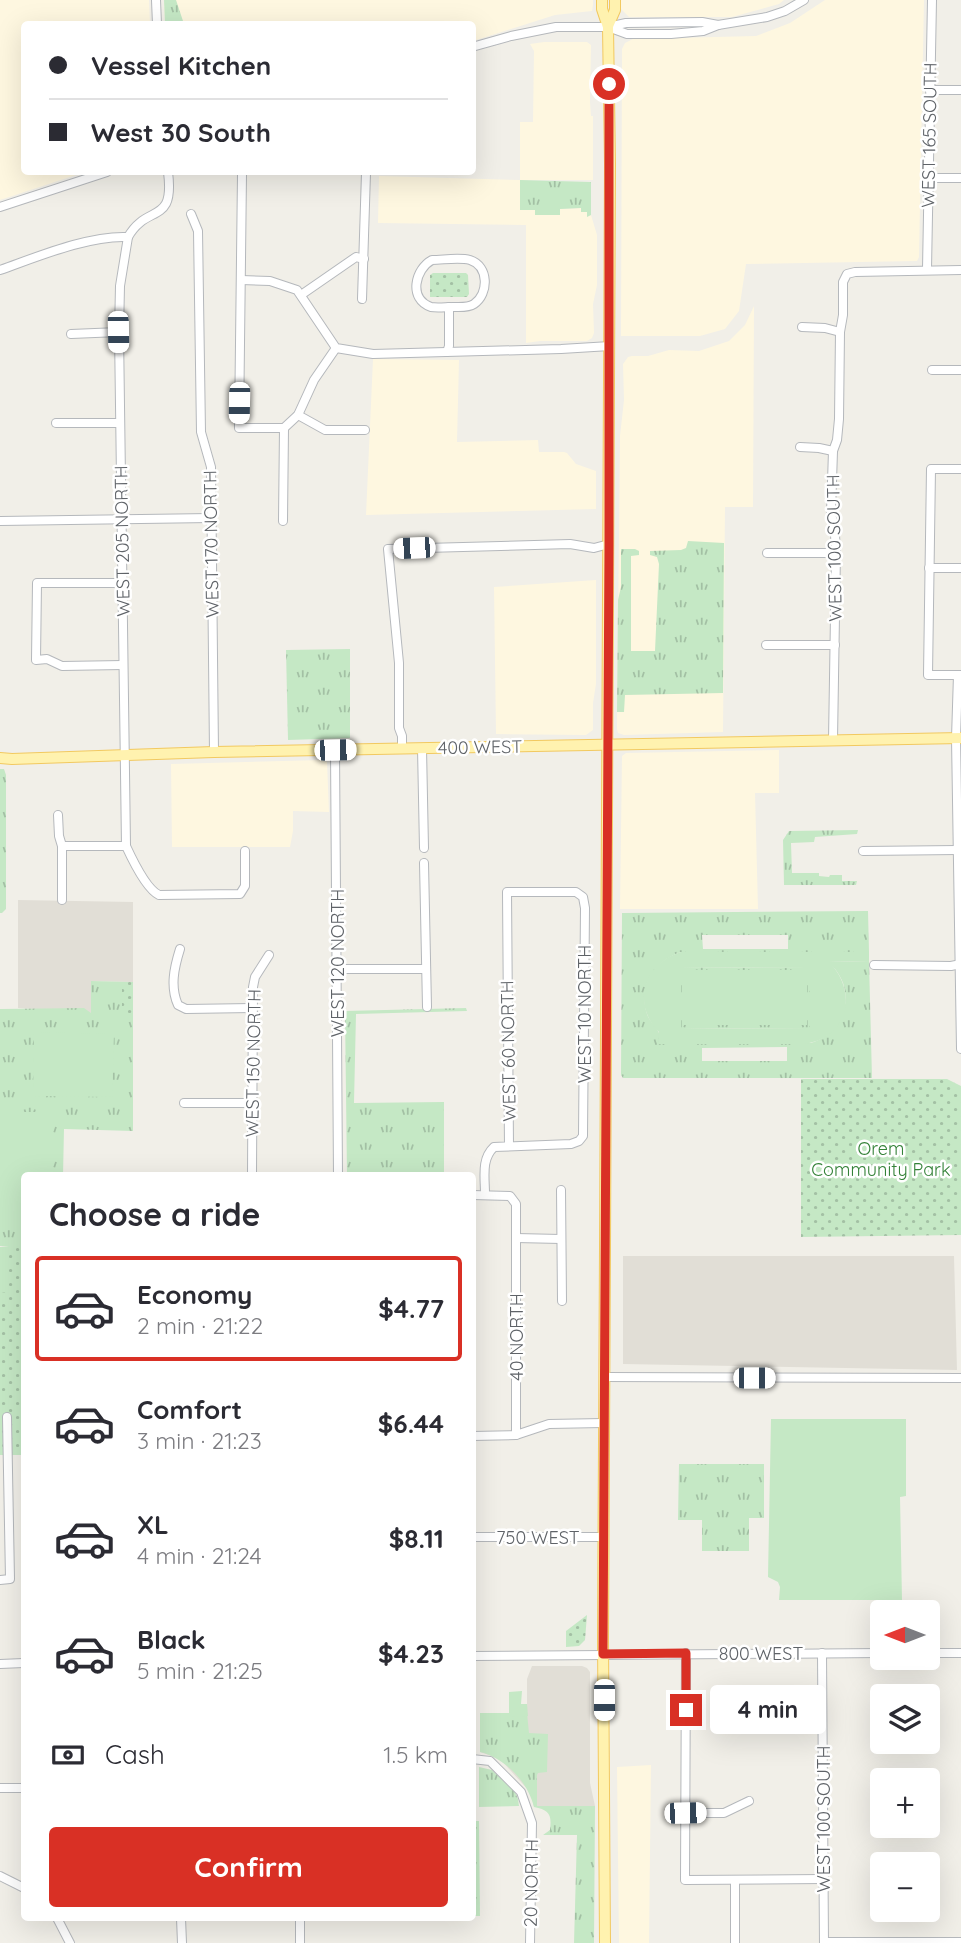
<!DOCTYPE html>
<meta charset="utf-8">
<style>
body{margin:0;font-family:Quicksand,sans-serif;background:#f7f7f7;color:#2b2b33;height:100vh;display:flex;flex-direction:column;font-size:26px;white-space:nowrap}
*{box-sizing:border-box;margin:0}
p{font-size:23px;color:#7c7c81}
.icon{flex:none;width:38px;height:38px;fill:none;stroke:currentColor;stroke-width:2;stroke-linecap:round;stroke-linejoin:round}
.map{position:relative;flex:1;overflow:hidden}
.side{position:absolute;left:21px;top:1172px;width:455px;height:749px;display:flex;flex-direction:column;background:#fff;border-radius:7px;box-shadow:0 7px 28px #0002}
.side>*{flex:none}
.top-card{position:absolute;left:21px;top:21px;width:455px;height:154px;border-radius:7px;box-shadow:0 7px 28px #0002;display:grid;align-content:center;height:154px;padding:0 28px;background:#fff}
.needle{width:46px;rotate:270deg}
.fabs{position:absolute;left:870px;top:1600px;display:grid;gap:14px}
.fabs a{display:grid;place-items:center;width:70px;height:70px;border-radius:7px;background:#fff;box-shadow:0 7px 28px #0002;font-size:35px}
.end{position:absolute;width:32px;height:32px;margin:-16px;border:9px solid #d93025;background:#fff;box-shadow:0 0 0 4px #fff}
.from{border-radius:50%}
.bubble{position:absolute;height:49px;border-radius:7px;background:#fff;box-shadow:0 7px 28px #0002;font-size:23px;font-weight:800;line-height:49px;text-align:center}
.car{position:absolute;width:21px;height:42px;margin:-21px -10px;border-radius:9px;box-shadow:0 0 5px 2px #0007;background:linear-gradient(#fff 24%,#345 0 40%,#fff 0 76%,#345 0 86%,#fff 0)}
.top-card b{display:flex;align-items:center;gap:24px;height:66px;font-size:26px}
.top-card b+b{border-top:2px solid #e1e1e2}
.top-card i{width:18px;height:18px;background:#2b2b33}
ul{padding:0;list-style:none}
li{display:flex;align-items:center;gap:21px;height:105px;margin:0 14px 10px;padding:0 14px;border:4px solid transparent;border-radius:7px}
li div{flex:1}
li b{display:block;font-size:26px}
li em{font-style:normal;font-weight:800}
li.active{border-color:#d93025}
li>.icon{width:63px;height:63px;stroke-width:1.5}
h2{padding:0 28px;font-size:32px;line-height:84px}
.pay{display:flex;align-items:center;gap:18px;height:77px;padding:0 28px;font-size:26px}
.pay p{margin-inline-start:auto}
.button{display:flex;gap:14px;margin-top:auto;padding:14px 28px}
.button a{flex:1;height:80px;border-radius:7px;background:#d93025;color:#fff;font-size:28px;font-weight:800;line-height:80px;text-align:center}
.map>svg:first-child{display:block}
</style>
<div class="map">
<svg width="961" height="1943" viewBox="0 0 961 1943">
<defs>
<pattern id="grass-tufts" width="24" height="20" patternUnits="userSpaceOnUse" patternTransform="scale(1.75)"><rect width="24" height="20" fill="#c5e8c5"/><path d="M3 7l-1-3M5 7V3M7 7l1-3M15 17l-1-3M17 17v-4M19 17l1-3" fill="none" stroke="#a3c0a4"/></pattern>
<pattern id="park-dots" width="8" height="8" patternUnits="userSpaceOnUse" patternTransform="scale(1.75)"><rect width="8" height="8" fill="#c5e8c5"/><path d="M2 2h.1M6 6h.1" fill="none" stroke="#a3c0a4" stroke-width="1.8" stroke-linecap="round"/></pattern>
</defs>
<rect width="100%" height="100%" fill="#f1efe8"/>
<g fill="#fef7e0">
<path d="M0,0H149L150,24H24V172H85L0,200Z"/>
<path d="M164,0H593V5L592,11L555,15L473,41L472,24H165Z"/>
<path d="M620,0H784L779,4L732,17H629L620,8Z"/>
<path d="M825,0H924L919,257L917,261L746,264L739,311L725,329L700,336H621L622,49L625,43L633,39L756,36L790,23Z"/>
<path d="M544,42H587L591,45L590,102L591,116H593V180H520V210H535V214H560V209L581,208L587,212V216L591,215L597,235V285L593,304L594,333L592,338L587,341H540L526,343V225L378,223L379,176L520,180V122H533L534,51L530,44Z"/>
<path d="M754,306L753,507H725L723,732L624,735L618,733L617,729L620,436L624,400L623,364L628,357L632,356H648L669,350L699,351L729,341L745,325Z"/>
<path d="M373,359L459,360L457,442L538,440L539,452H564L567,453L576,464L596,471V509L366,515Z"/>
<path d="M596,580V684L593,703V730L586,735L496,734L494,587Z"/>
<path d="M779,750V793H755L758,909H620L622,756L626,753Z"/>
<path d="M321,760L327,762L329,812L293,811V831L290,847H172L171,764Z"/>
<path d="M651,1765L649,1943H619L617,1767Z"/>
</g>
<g fill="#e1ded6">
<path d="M18,900L133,902V982L91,981V1013L18,1008Z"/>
<path d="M623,1256H954L957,1370L623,1364Z"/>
<path d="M532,1666H582L587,1668L590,1672V1783L595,1806L534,1807L531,1793L500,1759L480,1752V1713H527V1679Z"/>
</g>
<g fill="url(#grass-tufts)" fill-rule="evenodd">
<path d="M164,0H176L184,24H165Z"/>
<path d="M520,180L591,182V215L587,217V212H581V208L560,209V215H535V210H520Z"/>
<path d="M688,541L724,543L723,693L625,695L624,712H617L618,600L621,587V549H635L639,551V555L631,556V651H655L659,564L657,557L650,555V551L681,550L686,548Z"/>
<path d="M350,649V738L288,740L286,650Z"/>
<path d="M0,769H4L6,775V909L2,913H0Z"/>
<path d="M858,830L857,834L815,837L814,842L791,843L792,873H819V876L829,877L830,875H842V881H857L856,885H784L783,840L789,831Z"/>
<path d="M868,911L869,952H681C654,961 638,986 647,1014C649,1021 657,1027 659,1033C660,1037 659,1041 659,1044L811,1043C848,1031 858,987 828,962L869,961L872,1078H623L621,1075L622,913ZM702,935H788V949H703ZM787,1047V1061H702V1048Z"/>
<path d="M680,967L810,968V1028L681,1029ZM683,970L807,971L683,1025Z"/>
<path d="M91,981L133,982V1131L64,1129L63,1176H24V1427L9,1292V1247L0,1246V1009L84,1008L91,1013Z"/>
<path d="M466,1008L467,1011L356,1014L354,1103L444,1102V1172H452V1176H347L345,1011Z"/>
<path d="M679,1464H764V1518H749V1551H702V1520H678Z"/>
<path d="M480,1713H527L529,1733L548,1734L547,1772L538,1773L537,1775V1806H595L594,1943H574L577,1835H543L550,1830C552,1814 549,1810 534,1807C528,1782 505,1758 480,1752Z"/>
<path d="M479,1767L492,1770L515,1792L518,1799L519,1806L479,1807Z"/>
<path d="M473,1821H479L480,1916H473Z"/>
</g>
<g fill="url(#park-dots)">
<path d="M433,273H466L468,275L469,294L467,297H430V275Z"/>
<path d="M122,982H133V1015L122,1016Z"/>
<path d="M801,1079H947L961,1086V1235L801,1237Z"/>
<rect x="0" y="1247" width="24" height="208"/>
<path d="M587,1615L585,1640L579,1646L566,1647V1631Z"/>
</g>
<g fill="#c5e8c5" fill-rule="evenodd">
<path d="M681,952H869V961L829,962C859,992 848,1039 803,1044H658L659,1032C631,1004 644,963 681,952ZM681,967L810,968V1028L681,1029Z"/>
<rect x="683" y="970" width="124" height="55"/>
<path d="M34,1032L114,1034L112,1097L33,1096Z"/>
<path d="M0,1112H52V1176H24V1229H0Z"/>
<path d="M0,1247H9V1292L0,1293Z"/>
<path d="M771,1419H906V1496L900,1497L902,1600H779L780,1587L778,1582L768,1577Z"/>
<path d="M522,1691L521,1704H527L528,1716L509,1717V1692Z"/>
</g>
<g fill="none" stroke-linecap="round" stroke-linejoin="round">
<g stroke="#b5b8bc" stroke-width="10">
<g id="minor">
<path d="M156,0L157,24"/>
<path d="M608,27L627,34H671L703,31L718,25L767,17L785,11L804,0"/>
<path d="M472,47L511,36L556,27H608L626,23L702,22L718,25"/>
<path d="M930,90H961"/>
<path d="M242,174L239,428H284"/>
<path d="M929,178H961"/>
<path d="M0,207L107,172"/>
<path d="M191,214L198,231L201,432L211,467L214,752"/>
<path d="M128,237L120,286L119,332L126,846C132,859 146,889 159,895L240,894L245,886V851"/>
<path d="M432,260C443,260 459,257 470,260C489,266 489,294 474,304C468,308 460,307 453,307C446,307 437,308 431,307C408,299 415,269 432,260Z"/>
<path d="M927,269L932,0"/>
<path d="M0,270C37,257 89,235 128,237C147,203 175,226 168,172"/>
<path d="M241,280L270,281L297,290L336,348L373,354L561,349L610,346"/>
<path d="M301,295L356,257L364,259"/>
<path d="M362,299L366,173"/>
<path d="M802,327L825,328L840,332"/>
<path d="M71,334L119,332"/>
<path d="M447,352L449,346V307"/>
<path d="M932,370H961"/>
<path d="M298,415L325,430H365"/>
<path d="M56,423H120"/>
<path d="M800,447L819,448L833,451"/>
<path d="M961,469H931L928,675H961"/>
<path d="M0,521L211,518"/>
<path d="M283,521L284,428L298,415L314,380L336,348"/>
<path d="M767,553H836"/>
<path d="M929,568H961"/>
<path d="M123,583H37L36,660L47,659L62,666L123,665"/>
<path d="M766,645H835"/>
<path d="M958,675L956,738L961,1049"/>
<path d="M833,740L836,553L835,535L831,512L833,451L837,440L839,419L840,332L843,315V282L847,274L855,272L961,270"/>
<path d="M402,748V736L399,728V663L388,549L570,544L594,548L609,544"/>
<path d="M422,748L424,848"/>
<path d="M335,750L338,1176"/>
<path d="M58,815L59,836L62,846V900"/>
<path d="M62,846H126"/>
<path d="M863,851L958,850"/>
<path d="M424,863L427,1007"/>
<path d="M180,949C174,968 170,987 178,1005L186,1009L252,1008"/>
<path d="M874,965L951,966L961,964"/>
<path d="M337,969H426"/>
<path d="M184,1103H251"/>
<path d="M252,1176L253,987L255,977L269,955"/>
<path d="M561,1190L562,1301"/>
<path d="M485,1194C485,1177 481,1159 494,1147L571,1144L579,1141L583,1136L585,908L583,897L576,892H507L509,1146"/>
<path d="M472,1195L510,1196L516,1204V1435"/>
<path d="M516,1238L561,1239"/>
<path d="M604,1377L961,1378"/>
<path d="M472,1436L516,1435L549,1424L603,1423"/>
<path d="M472,1537H603"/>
<path d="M0,1580L10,1579L7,1417"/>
<path d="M686,1653L685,1880L824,1879"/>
<path d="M822,1653L824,1943"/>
<path d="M928,1653H961"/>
<path d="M472,1656L882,1653"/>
<path d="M0,1664L24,1663"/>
<path d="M472,1759L490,1761L521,1792L532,1823L530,1943"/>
<path d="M0,1788H24"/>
<path d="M685,1813H724L749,1801"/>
<path d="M0,1876L24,1888"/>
<path d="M57,1918L70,1943"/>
<path d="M181,1918L182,1943"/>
<path d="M300,1918V1943"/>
<path d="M824,1942H961"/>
<path d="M735,1943V1880"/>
</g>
</g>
<g stroke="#f2c960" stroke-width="12">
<g id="major">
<path d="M602,0V9L608,27L610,164L605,1247L603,1639L605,1943"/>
<path d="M608,26L615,10V0"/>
<path d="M0,758L12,759L214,752L961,738"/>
</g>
</g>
<use href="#minor" stroke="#fff" stroke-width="8"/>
<use href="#major" stroke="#fff2af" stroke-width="10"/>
</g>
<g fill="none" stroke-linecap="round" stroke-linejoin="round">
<path stroke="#d93025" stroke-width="9" d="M609,84V544L603,1654L686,1653V1710"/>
</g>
<g text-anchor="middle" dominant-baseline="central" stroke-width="5" stroke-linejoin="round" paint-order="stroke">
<g font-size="18" fill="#5f6368" stroke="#fff">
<text transform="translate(929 135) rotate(-89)">WEST 165 SOUTH</text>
<text transform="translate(122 541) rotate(-91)">WEST 205 NORTH</text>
<text transform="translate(211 544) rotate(-91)">WEST 170 NORTH</text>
<text transform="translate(834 548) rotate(-91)">WEST 100 SOUTH</text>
<text transform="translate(480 747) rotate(-1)">400 WEST</text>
<text transform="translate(337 963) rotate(-90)">WEST 120 NORTH</text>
<text transform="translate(584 1014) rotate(-90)">WEST 10 NORTH</text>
<text transform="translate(508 1051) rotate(-91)">WEST 60 NORTH</text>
<text transform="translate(253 1063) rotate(-89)">WEST 150 NORTH</text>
<text transform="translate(516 1337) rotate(-90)">40 NORTH</text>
<text x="538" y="1537">750 WEST</text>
<text x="761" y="1653">800 WEST</text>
<text transform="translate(823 1819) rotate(-90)">WEST 100 SOUTH</text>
<text transform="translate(531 1883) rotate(-89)">20 NORTH</text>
</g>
<g font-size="18" fill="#348238" stroke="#fff">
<text x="881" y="1148">Orem<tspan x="881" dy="21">Community Park</tspan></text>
</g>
</g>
</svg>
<div class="fabs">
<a><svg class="needle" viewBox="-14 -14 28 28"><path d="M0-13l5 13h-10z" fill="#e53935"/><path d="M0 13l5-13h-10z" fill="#7c7c81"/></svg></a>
<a><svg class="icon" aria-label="layers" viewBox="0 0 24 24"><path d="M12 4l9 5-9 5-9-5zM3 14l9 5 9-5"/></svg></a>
<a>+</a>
<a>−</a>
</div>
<i class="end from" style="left:609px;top:84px"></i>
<i class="end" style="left:686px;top:1710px"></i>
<div class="bubble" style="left:710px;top:1685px;width:116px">4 min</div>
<i class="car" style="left:118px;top:332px;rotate:179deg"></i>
<i class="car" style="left:239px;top:403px;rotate:181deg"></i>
<i class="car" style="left:414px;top:548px;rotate:268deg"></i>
<i class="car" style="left:335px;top:750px;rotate:89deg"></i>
<i class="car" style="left:754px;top:1378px;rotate:90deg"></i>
<i class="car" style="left:604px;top:1700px;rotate:180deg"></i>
<i class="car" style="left:685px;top:1813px;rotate:89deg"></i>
<div class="top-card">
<b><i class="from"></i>Vessel Kitchen</b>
<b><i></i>West 30 South</b>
</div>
<section class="side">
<h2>Choose a ride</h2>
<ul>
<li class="active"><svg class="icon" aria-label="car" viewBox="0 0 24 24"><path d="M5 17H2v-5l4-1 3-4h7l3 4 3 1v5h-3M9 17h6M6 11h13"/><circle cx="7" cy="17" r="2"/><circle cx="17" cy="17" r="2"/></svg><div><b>Economy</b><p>2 min · 21:22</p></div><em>$4.77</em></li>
<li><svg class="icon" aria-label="car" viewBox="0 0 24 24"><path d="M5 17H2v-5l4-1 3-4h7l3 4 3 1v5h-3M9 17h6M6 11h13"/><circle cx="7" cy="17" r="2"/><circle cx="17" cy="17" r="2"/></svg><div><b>Comfort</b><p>3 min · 21:23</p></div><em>$6.44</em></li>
<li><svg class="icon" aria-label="car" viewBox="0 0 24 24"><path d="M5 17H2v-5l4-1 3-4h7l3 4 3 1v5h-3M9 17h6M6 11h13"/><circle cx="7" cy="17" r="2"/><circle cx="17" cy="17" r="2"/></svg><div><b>XL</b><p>4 min · 21:24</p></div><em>$8.11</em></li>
<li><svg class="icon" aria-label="car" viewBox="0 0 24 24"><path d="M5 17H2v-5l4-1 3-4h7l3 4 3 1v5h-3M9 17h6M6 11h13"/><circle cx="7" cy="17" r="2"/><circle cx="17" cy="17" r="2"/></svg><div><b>Black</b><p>5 min · 21:25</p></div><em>$4.23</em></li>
</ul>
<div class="pay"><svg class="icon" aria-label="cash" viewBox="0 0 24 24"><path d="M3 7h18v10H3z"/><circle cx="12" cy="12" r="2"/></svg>Cash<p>1.5 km</p></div>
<div class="button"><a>Confirm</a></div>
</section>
</div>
